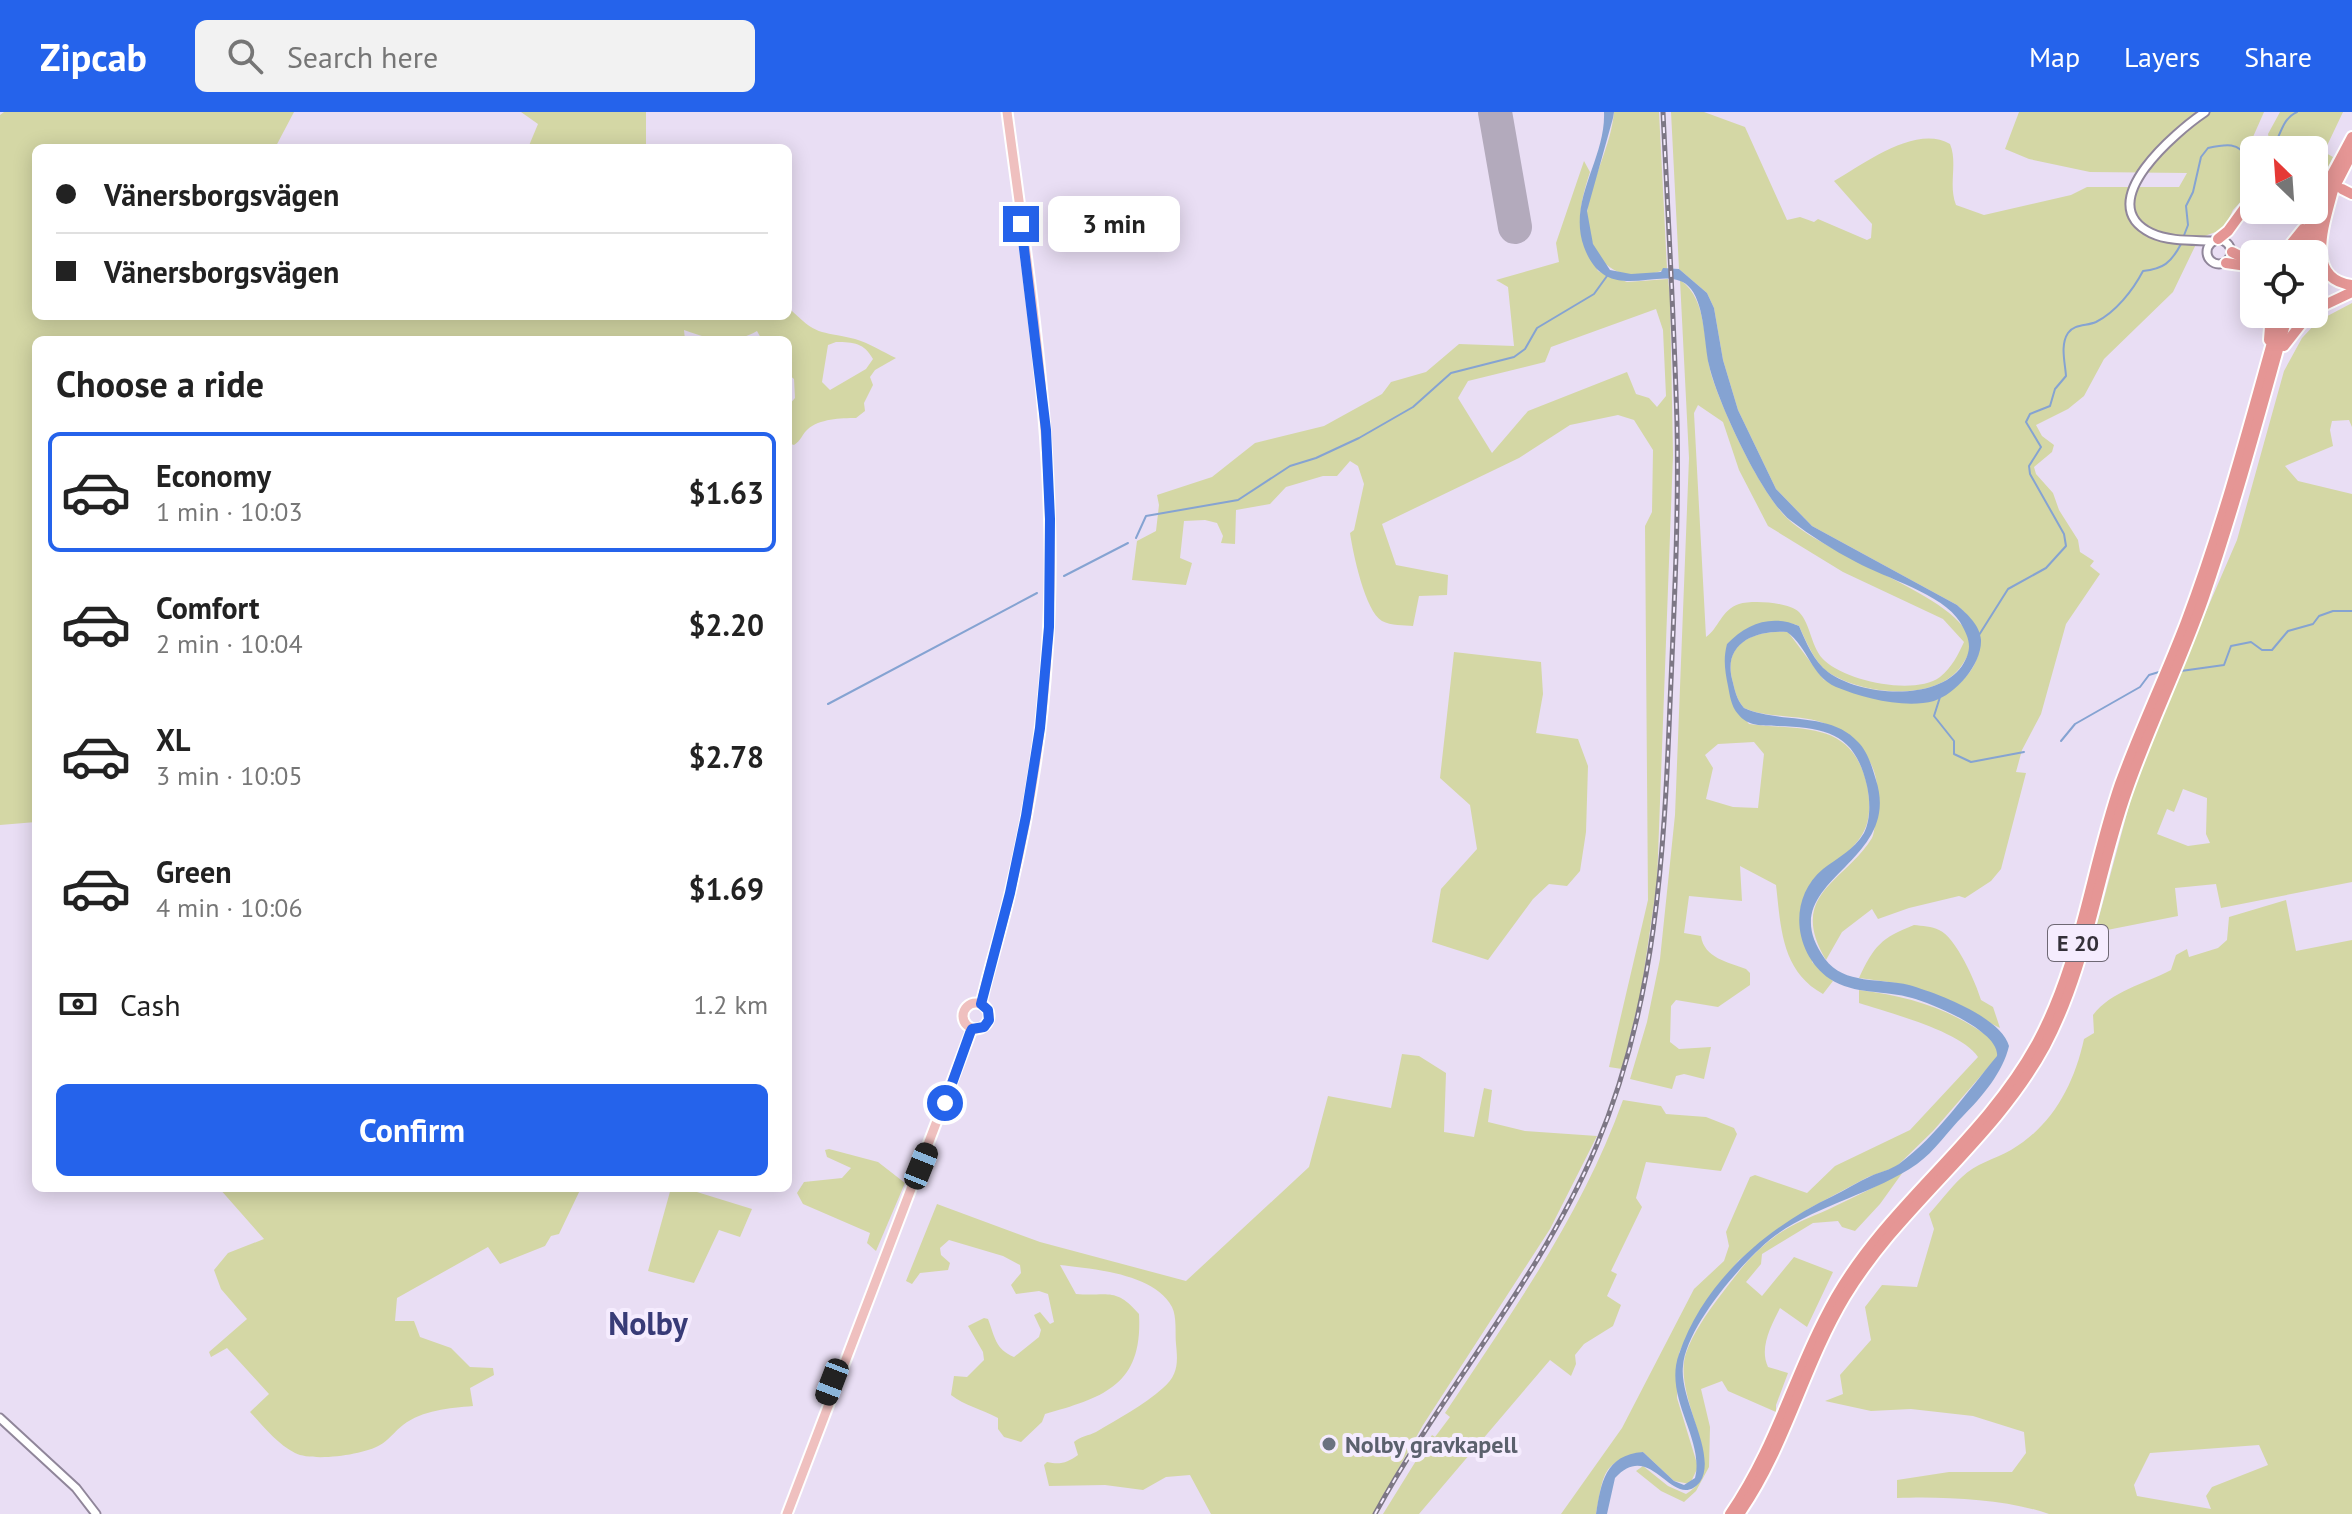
<!DOCTYPE html>
<meta charset="utf-8">
<style>
body{margin:0;font-family:"PT Sans",sans-serif;background:#f2f2f2;color:#222;height:100vh;display:flex;flex-direction:column;font-size:30px;white-space:nowrap}
*{box-sizing:border-box;margin:0}
p{font-size:26px;color:#767676}
.icon{flex:none;width:44px;height:44px;fill:none;stroke:currentColor;stroke-width:2;stroke-linecap:round;stroke-linejoin:round}
.map{position:relative;flex:1;overflow:hidden}
.drawer{position:absolute;left:32px;top:224px;width:760px;height:856px;display:flex;flex-direction:column;background:#fff;border-radius:12px;box-shadow:0 4px 20px #0003}
.drawer>*{flex:none}
.hud{position:absolute;left:32px;top:32px;width:760px;height:176px;border-radius:12px;box-shadow:0 4px 20px #0003;display:grid;align-content:center;height:176px;padding:0 24px;background:#fff}
.needle{width:52px;rotate:335deg}
.fabs{position:absolute;left:2240px;top:24px;display:grid;gap:16px}
.fabs a{display:grid;place-items:center;width:88px;height:88px;border-radius:12px;background:#fff;box-shadow:0 4px 20px #0003;font-size:40px}
.end{position:absolute;width:36px;height:36px;margin:-18px;border:10px solid #2563eb;background:#fff;box-shadow:0 0 0 4px #fff}
.from{border-radius:50%}
.bubble{position:absolute;height:56px;border-radius:12px;background:#fff;box-shadow:0 4px 20px #0003;font-size:26px;font-weight:700;line-height:56px;text-align:center}
.car{position:absolute;width:24px;height:48px;margin:-24px -12px;border-radius:10px;box-shadow:0 0 6px 2px #0007;background:linear-gradient(#222 24%,#8ab4d8 0 40%,#222 0 76%,#8ab4d8 0 86%,#222 0)}
.hud b{display:flex;align-items:center;gap:28px;height:76px;font-size:30px}
.hud b+b{border-top:2px solid #e0e0e0}
.hud i{width:20px;height:20px;background:#222}
ul{padding:0;list-style:none}
li{display:flex;align-items:center;gap:24px;height:120px;margin:0 16px 12px;padding:0 8px;border:4px solid transparent;border-radius:12px}
li div{flex:1}
li b{display:block;font-size:30px}
li em{font-style:normal;font-weight:700}
li.current{border-color:#2563eb}
li>.icon{width:72px;height:72px;stroke-width:1.5}
h2{padding:0 24px;font-size:36px;line-height:96px}
.pay{display:flex;align-items:center;gap:20px;height:88px;padding:0 24px;font-size:30px}
.pay p{margin-inline-start:auto}
.action{display:flex;gap:16px;margin-top:auto;padding:16px 24px}
.action a{flex:1;height:92px;border-radius:12px;background:#2563eb;color:#fff;font-size:32px;font-weight:700;line-height:92px;text-align:center}
header{display:flex;align-items:center;gap:48px;box-sizing:border-box;height:112px;padding:0 40px;background:#2563eb;color:#fff}
header strong{font-size:38px}
nav{display:flex;gap:44px;margin-inline-start:auto;font-size:28px}
.search{width:560px;height:72px;background:#f2f2f2;display:flex;align-items:center;gap:20px;box-sizing:border-box;padding:0 28px;border-radius:12px;color:#767676;font-size:30px}
.map>svg:first-child{display:block}
</style>
<header>
<strong>Zipcab</strong>
<div class="search"><svg class="icon" aria-label="search" viewBox="0 0 24 24"><circle cx="10" cy="10" r="6"/><path d="M15 15l6 6"/></svg>Search here</div>
<nav><a>Map</a><a>Layers</a><a>Share</a></nav>
</header>
<div class="map">
<svg width="2352" height="1402" viewBox="0 0 2352 1402">
<rect width="100%" height="100%" fill="#e9def4"/>
<g fill="#d4d7a5" fill-rule="evenodd">
<path d="M4,0H294L275,36H36V204H788V195C818,225 818,218 855,227C869,231 883,240 896,246L875,258L870,265L873,273L864,291L865,299L856,306C841,306 819,307 808,317C802,322 801,329 794,333L788,331V294L795,286L794,267L788,262V228H762L757,219C732,233 711,228 684,218L685,228H36V710L0,713V3ZM836,230C854,230 864,231 873,247L866,257L830,278L822,270L828,233Z"/>
<path d="M521,0H646V36H528L538,12Z"/>
<path d="M1614,0H1659L1667,157C1641,167 1610,168 1595,137C1590,126 1586,113 1587,101C1591,67 1611,35 1614,0Z"/>
<path d="M1671,0H1704L1745,15L1787,108L1800,105L1814,110L1818,107L1867,128L1871,126L1872,112L1834,69C1864,52 1916,12 1950,32C1958,51 1948,73 1956,93L1984,103L2071,83L2087,75H2179L2187,61L2090,60L2029,47L2005,37L2019,0H2264L2249,34L2250,40L2254,39V75L2233,98L2224,117L2199,126L2173,180L2104,247L2084,284L2068,297L2036,313L2042,324L2054,333L2052,340L2034,355L2036,362L2053,381L2059,398L2078,428L2080,440L2094,449L2090,454L2100,462L2066,512L2041,602L2022,638L2016,660L2026,661L2001,757L1991,769L1965,786L1959,784L1909,796L1878,807L1872,797L1842,820L1826,848C1787,782 1844,771 1872,726C1875,720 1875,708 1876,701C1883,656 1866,634 1828,613C1807,602 1768,607 1744,596C1736,587 1735,578 1732,567C1723,529 1757,518 1788,520L1824,568L1933,589C1976,568 1999,529 1957,493L1812,414L1776,377L1738,298L1723,248L1714,196L1707,181L1679,157Z"/>
<path d="M2280,0H2343L2324,40L2333,45L2323,65L2314,63V38H2257L2270,32L2268,22Z"/>
<path d="M1584,49L1590,60C1575,107 1578,115 1598,159L1627,170L1668,167L1670,185L1673,343L1657,770L1641,880L1622,957L1609,955L1648,788L1645,414L1652,400L1653,338L1634,308L1618,303L1570,313L1519,346L1382,412L1396,453L1448,463L1447,483L1419,484L1413,514C1404,513 1391,514 1382,509C1365,499 1353,441 1350,421L1354,418L1364,372L1358,354L1350,349L1337,364H1323L1286,375L1270,392L1236,398L1235,432L1221,431L1223,424L1217,411L1205,408L1184,409L1180,446L1192,451L1186,473L1132,468L1137,429L1156,419L1159,393L1157,383L1212,365L1255,331L1324,314L1382,282L1391,270L1426,260L1459,232L1514,234L1508,175L1496,168L1559,150L1556,131ZM1656,197L1663,218L1666,284L1657,295L1649,286L1636,282L1627,260L1528,299L1492,341L1458,286L1468,269L1545,250L1551,235Z"/>
<path d="M1680,168C1710,188 1702,237 1713,268C1726,306 1758,374 1784,403C1821,444 1964,484 1971,531C1972,538 1966,547 1962,553C1937,591 1862,583 1828,560C1815,551 1806,529 1799,514C1775,504 1750,522 1727,532L1732,591L1749,612C1803,619 1852,608 1867,673C1870,688 1871,708 1863,721C1851,743 1826,754 1810,772L1812,850L1833,869L1823,882C1781,859 1781,815 1776,773L1740,754L1742,789L1689,784L1684,821L1701,824C1704,846 1728,850 1746,857L1750,861V873L1718,895L1676,888L1671,894L1670,930L1679,937L1711,935L1704,967L1684,962L1676,964L1672,977L1630,967L1647,910L1660,847L1675,703L1689,346ZM1698,293L1723,310L1739,358L1768,414L1843,460L1943,507L1964,530C1958,543 1952,555 1940,565C1914,584 1847,569 1825,549C1811,537 1811,512 1799,500C1788,490 1753,488 1739,492C1721,498 1719,516 1706,525L1694,301ZM1754,630L1764,642L1758,696L1733,695L1706,687L1713,656L1705,643L1718,632Z"/>
<path d="M2352,191V315L2349,308L2332,309L2330,318L2333,334L2285,354L2298,369L2352,382V770L2221,796L2216,772L2175,776L2178,804L2102,819L2096,816L2133,679L2169,585L2237,428L2284,259L2302,226L2318,209ZM2183,677L2207,686L2206,722L2210,731L2188,734L2157,722L2167,697L2174,700Z"/>
<path d="M1454,540L1541,550L1543,582L1536,621L1578,627L1588,654L1586,720L1580,759L1567,774L1549,772L1533,787L1488,848L1432,830L1441,777L1477,737L1470,693L1440,666Z"/>
<path d="M2286,788L2296,839L2352,828V1402H2049C2007,1387 1941,1384 1897,1386V1368L1949,1360H2012L2026,1341L2024,1320L1973,1304L1911,1297L1871,1299L1825,1289L1843,1282L1840,1263L1871,1228L1865,1195L1882,1173L1917,1175L1934,1117L1929,1102C1940,1090 1950,1076 1962,1065C1975,1052 1995,1047 2011,1038C2052,1014 2074,973 2084,927L2094,921L2093,903C2111,879 2145,872 2171,858L2176,843L2187,837L2189,845L2218,836L2227,828L2229,805ZM2259,1333L2268,1353L2212,1375L2206,1384L2211,1397L2137,1384L2134,1373L2150,1341Z"/>
<path d="M1914,813C1922,814 1932,814 1939,818C1956,825 1976,871 1981,888L1993,895L2000,916L1926,879L1896,871L1859,866C1874,834 1881,826 1914,813Z"/>
<path d="M1859,878C1913,885 1951,897 1995,929L1998,944L1933,1019L1896,1055L1868,1065L1808,1097L1739,1148L1699,1200L1679,1241L1677,1286L1698,1355L1690,1372L1674,1369L1643,1340C1600,1350 1604,1364 1596,1402H1561L1622,1316L1694,1177L1724,1149L1729,1134L1726,1120L1750,1065L1755,1063L1807,1081L1835,1054L1910,1018L1978,945C1961,919 1889,901 1859,891Z"/>
<path d="M1402,942L1419,944L1446,961L1444,1020L1474,1025L1484,976L1492,978L1488,1010L1525,1019L1597,1024L1550,1117L1423,1313L1373,1402H1211L1190,1363L1166,1365L1143,1378L1105,1373L1049,1374L1044,1353L1047,1350C1060,1353 1067,1351 1078,1343L1074,1330C1081,1324 1088,1324 1096,1320C1118,1307 1144,1293 1163,1276C1178,1263 1178,1251 1176,1232C1175,1221 1177,1205 1172,1195C1154,1161 1092,1157 1060,1153L1076,1182C1107,1185 1115,1174 1139,1202C1143,1273 1104,1285 1045,1302L1042,1310L1021,1330L1004,1325L998,1317V1306C982,1297 965,1294 951,1283L954,1264L967,1265L984,1248L983,1240L968,1214L984,1206L988,1207C995,1225 995,1237 1014,1245L1039,1225L1041,1218L1034,1203L1040,1200L1050,1212L1054,1210L1048,1182L1039,1179L1016,1182L1011,1173L1021,1161L1020,1153L1003,1144L949,1128L940,1136L941,1143L950,1151L948,1158L920,1161L912,1172L906,1169L937,1092L1040,1130L1186,1169L1309,1055L1328,984L1391,996Z"/>
<path d="M1623,988L1661,994L1666,1002L1706,1005L1734,1016L1737,1022L1721,1059L1646,1050L1636,1086L1642,1095L1611,1159L1617,1162L1607,1184L1621,1193L1613,1214L1584,1232L1575,1243L1576,1252L1571,1264L1550,1248L1419,1402H1383L1432,1323L1435,1325L1450,1305L1445,1301C1512,1200 1582,1103 1623,988Z"/>
<path d="M829,1037L878,1050L905,1071L876,1139L867,1131L870,1121L803,1092L797,1081L804,1070L842,1066L851,1056L827,1045L825,1038Z"/>
<path d="M1903,1060L1880,1092L1855,1119L1842,1115L1838,1109L1813,1111L1762,1142L1761,1152L1746,1170L1762,1184L1794,1145L1833,1160L1807,1215L1780,1196C1771,1214 1759,1236 1768,1255L1788,1261L1776,1293V1300L1728,1279L1722,1269L1701,1277L1710,1315L1709,1355L1696,1379L1684,1390L1661,1379L1636,1359L1643,1354L1668,1374L1686,1382C1732,1356 1671,1287 1686,1241C1693,1221 1707,1201 1720,1184C1736,1163 1752,1141 1773,1126C1789,1113 1809,1106 1827,1098C1853,1086 1878,1073 1903,1060Z"/>
<path d="M219,1076H581L559,1122L551,1124L545,1134L500,1152L488,1135L397,1186L395,1209H414L420,1225L451,1236L470,1255L493,1256L494,1263L470,1276L473,1294C449,1296 423,1298 403,1313C395,1319 388,1329 380,1333C363,1343 313,1350 295,1341C277,1332 264,1315 250,1300L269,1282L227,1236L211,1245L209,1240L247,1207L221,1177L214,1158L228,1141L264,1127Z"/>
<path d="M671,1076H684L752,1097L740,1125L719,1118L694,1171L648,1159Z"/>
</g>
<path fill="#85a3d2" d="M1604,0H1614L1613,6L1587,99L1593,132L1610,158L1631,162L1661,160L1663,156L1679,157L1707,181L1714,196L1723,248L1738,298L1776,377L1812,414L1957,493C1967,502 1980,513 1981,528C1982,552 1956,582 1934,589C1905,597 1863,586 1836,575C1811,564 1808,535 1787,520C1757,518 1723,530 1732,567C1735,578 1736,587 1744,596C1779,612 1831,599 1858,630C1868,640 1872,655 1876,668C1904,755 1768,768 1825,847C1844,873 1881,866 1909,873C1937,881 2001,905 2009,934C2003,960 1982,985 1963,1004C1948,1019 1935,1039 1917,1052C1874,1082 1813,1094 1772,1126C1742,1150 1686,1215 1683,1254C1679,1289 1718,1342 1700,1370C1673,1402 1652,1325 1615,1366L1607,1402H1596C1601,1371 1605,1343 1643,1340L1674,1369L1684,1373L1695,1366C1705,1327 1663,1286 1679,1242C1704,1169 1766,1116 1833,1084C1845,1078 1858,1070 1871,1064C1880,1060 1890,1058 1899,1052C1937,1024 1967,980 1997,944C2000,920 1934,892 1912,886C1886,878 1854,883 1830,867C1794,842 1787,787 1823,757C1837,746 1854,738 1864,721C1871,707 1870,688 1867,674C1855,621 1827,616 1777,614C1762,613 1748,615 1738,602C1731,594 1730,584 1728,574C1725,559 1723,547 1727,532C1747,511 1772,502 1799,514C1806,530 1814,550 1828,560C1860,584 1937,590 1962,554C1973,537 1970,527 1960,510C1943,482 1885,466 1856,450C1833,438 1811,424 1790,408C1762,386 1717,289 1709,253C1704,232 1705,195 1691,177C1667,146 1608,200 1584,135C1567,88 1606,47 1604,0Z"/>
<g fill="none" stroke-linecap="round" stroke-linejoin="round">
<g stroke="#85a3d2" stroke-width="2">
<path d="M2268,38C2282,29 2279,8 2297,0"/>
<path d="M2183,126L2188,113L2186,94L2193,80L2201,45L2208,36C2226,32 2239,30 2247,46L2254,45"/>
<path d="M1136,426L1146,404L1238,388L1290,354L1316,346L1359,326L1413,295L1451,261L1514,245L1525,237L1537,216L1594,182L1607,164"/>
<path d="M1064,464L1128,431"/>
<path d="M1979,523L2008,477L2046,456L2066,434L2064,422L2030,362L2029,354L2041,335L2026,310L2030,302L2050,294L2055,277L2066,264C2065,250 2060,233 2068,221C2074,212 2087,214 2096,210C2116,200 2133,178 2143,159C2163,157 2171,151 2181,132"/>
<path d="M2181,559L2224,553L2231,534L2251,530L2262,538H2272L2288,519L2313,512L2319,504L2333,499H2352"/>
<path d="M1940,585L1934,604L1954,629V642L1971,650L2024,640"/>
<path d="M828,592L1037,481"/>
<path d="M2061,629L2075,612L2140,575L2149,563L2159,560"/>
</g>
<path stroke="#b3aabc" stroke-width="34" d="M1495,0L1515,115"/>
<g stroke="#90869a" stroke-width="11">
<g id="minor">
<path d="M2205,0C2178,18 2090,91 2151,121C2170,130 2194,128 2213,129"/>
<circle cx="2219" cy="140" r="12"/>
<path d="M0,1306L76,1376L96,1402"/>
</g>
</g>
<g stroke="#fff" stroke-width="13">
<g id="major">
<circle cx="976" cy="904" r="13"/>
<path d="M981,892C989,855 1002,818 1010,781C1029,703 1042,622 1047,542C1060,360 1031,180 1007,0"/>
<path d="M787,1402L972,917"/>
</g>
</g>
<g stroke="#fff" stroke-width="14">
<g id="highway">
<path d="M2314,67L2320,69"/>
<path d="M2334,74C2327,105 2301,167 2352,173"/>
<path d="M2342,77L2352,82"/>
<path d="M2333,78L2352,41"/>
<path d="M2218,127L2228,119L2254,83"/>
<path d="M2232,140L2248,148"/>
<path d="M2283,142L2303,117"/>
<path d="M2298,142L2327,72L2352,25"/>
<path d="M2307,142L2323,100"/>
<path d="M2226,151L2254,155"/>
<path d="M2314,198L2352,180"/>
<path d="M2269,228L2271,202"/>
<path d="M2284,234L2309,202"/>
<path d="M1730,1402C1778,1332 1795,1257 1836,1185C1890,1091 1983,1029 2036,933C2081,851 2090,759 2120,672C2140,617 2165,565 2186,510C2224,409 2251,306 2280,202"/>
<path d="M1739,1402C1786,1335 1803,1255 1845,1185C1901,1092 1993,1030 2045,934C2088,853 2097,763 2127,679C2150,613 2181,551 2204,485C2236,392 2261,297 2288,202"/>
</g>
</g>
<use href="#minor" stroke="#fff" stroke-width="7"/>
<use href="#major" stroke="#efc0bf" stroke-width="9"/>
<use href="#highway" stroke="#e59695" stroke-width="10"/>
<g stroke="#7d7785" stroke-width="5">
<path id="rail" d="M1375,1402C1444,1276 1540,1167 1596,1035C1656,893 1664,743 1670,592C1674,498 1679,404 1677,311C1674,207 1668,104 1663,0"/>
</g>
<use href="#rail" stroke="#f5ecfe" stroke-width="2" stroke-dasharray="6" stroke-linecap="butt"/>
</g>
<g fill="none" stroke-linecap="round" stroke-linejoin="round">
<path stroke="#2563eb" stroke-width="10" d="M945,991L970,921L972,917L984,915L989,908L988,898L981,892L1010,781L1026,704L1040,616L1049,515L1050,407L1046,318L1021,112"/>
</g>
<circle fill="#6b7280" stroke="#f5ecfe" stroke-width="3" cx="1329" cy="1332" r="8"/>
<g text-anchor="middle" dominant-baseline="central" stroke-width="8" stroke-linejoin="round" paint-order="stroke">
<rect fill="#f5ecfe" stroke="#6e6874" stroke-width="2" x="2048" y="813" width="60" height="36" rx="6"/>
<g font-size="22" font-weight="bold" fill="#343039">
<text x="2078" y="831">E 20</text>
</g>
<g font-size="24" font-weight="bold" fill="#5b616d" stroke="#f5ecfe" text-anchor="start">
<text x="1345" y="1332">Nolby gravkapell</text>
</g>
<g font-size="32" font-weight="bold" fill="#383b77" stroke="#f5ecfe">
<text x="648" y="1211">Nolby</text>
</g>
</g>
</svg>
<div class="fabs">
<a><svg class="needle" viewBox="-14 -14 28 28"><path d="M0-13l5 13h-10z" fill="#e53935"/><path d="M0 13l5-13h-10z" fill="#767676"/></svg></a>
<a><svg class="icon" aria-label="locate" viewBox="0 0 24 24"><circle cx="12" cy="12" r="6"/><path d="M12 2v4M12 18v4M2 12h4M18 12h4"/></svg></a>
</div>
<i class="end from" style="left:945px;top:991px"></i>
<i class="end" style="left:1021px;top:112px"></i>
<div class="bubble" style="left:1048px;top:84px;width:132px">3 min</div>
<i class="car" style="left:921px;top:1054px;rotate:22deg"></i>
<i class="car" style="left:832px;top:1270px;rotate:201deg"></i>
<div class="hud">
<b><i class="from"></i>Vänersborgsvägen</b>
<b><i></i>Vänersborgsvägen</b>
</div>
<section class="drawer">
<h2>Choose a ride</h2>
<ul>
<li class="current"><svg class="icon" aria-label="car" viewBox="0 0 24 24"><path d="M5 17H2v-5l4-1 3-4h7l3 4 3 1v5h-3M9 17h6M6 11h13"/><circle cx="7" cy="17" r="2"/><circle cx="17" cy="17" r="2"/></svg><div><b>Economy</b><p>1 min · 10:03</p></div><em>$1.63</em></li>
<li><svg class="icon" aria-label="car" viewBox="0 0 24 24"><path d="M5 17H2v-5l4-1 3-4h7l3 4 3 1v5h-3M9 17h6M6 11h13"/><circle cx="7" cy="17" r="2"/><circle cx="17" cy="17" r="2"/></svg><div><b>Comfort</b><p>2 min · 10:04</p></div><em>$2.20</em></li>
<li><svg class="icon" aria-label="car" viewBox="0 0 24 24"><path d="M5 17H2v-5l4-1 3-4h7l3 4 3 1v5h-3M9 17h6M6 11h13"/><circle cx="7" cy="17" r="2"/><circle cx="17" cy="17" r="2"/></svg><div><b>XL</b><p>3 min · 10:05</p></div><em>$2.78</em></li>
<li><svg class="icon" aria-label="car" viewBox="0 0 24 24"><path d="M5 17H2v-5l4-1 3-4h7l3 4 3 1v5h-3M9 17h6M6 11h13"/><circle cx="7" cy="17" r="2"/><circle cx="17" cy="17" r="2"/></svg><div><b>Green</b><p>4 min · 10:06</p></div><em>$1.69</em></li>
</ul>
<div class="pay"><svg class="icon" aria-label="cash" viewBox="0 0 24 24"><path d="M3 7h18v10H3z"/><circle cx="12" cy="12" r="2"/></svg>Cash<p>1.2 km</p></div>
<div class="action"><a>Confirm</a></div>
</section>
</div>
